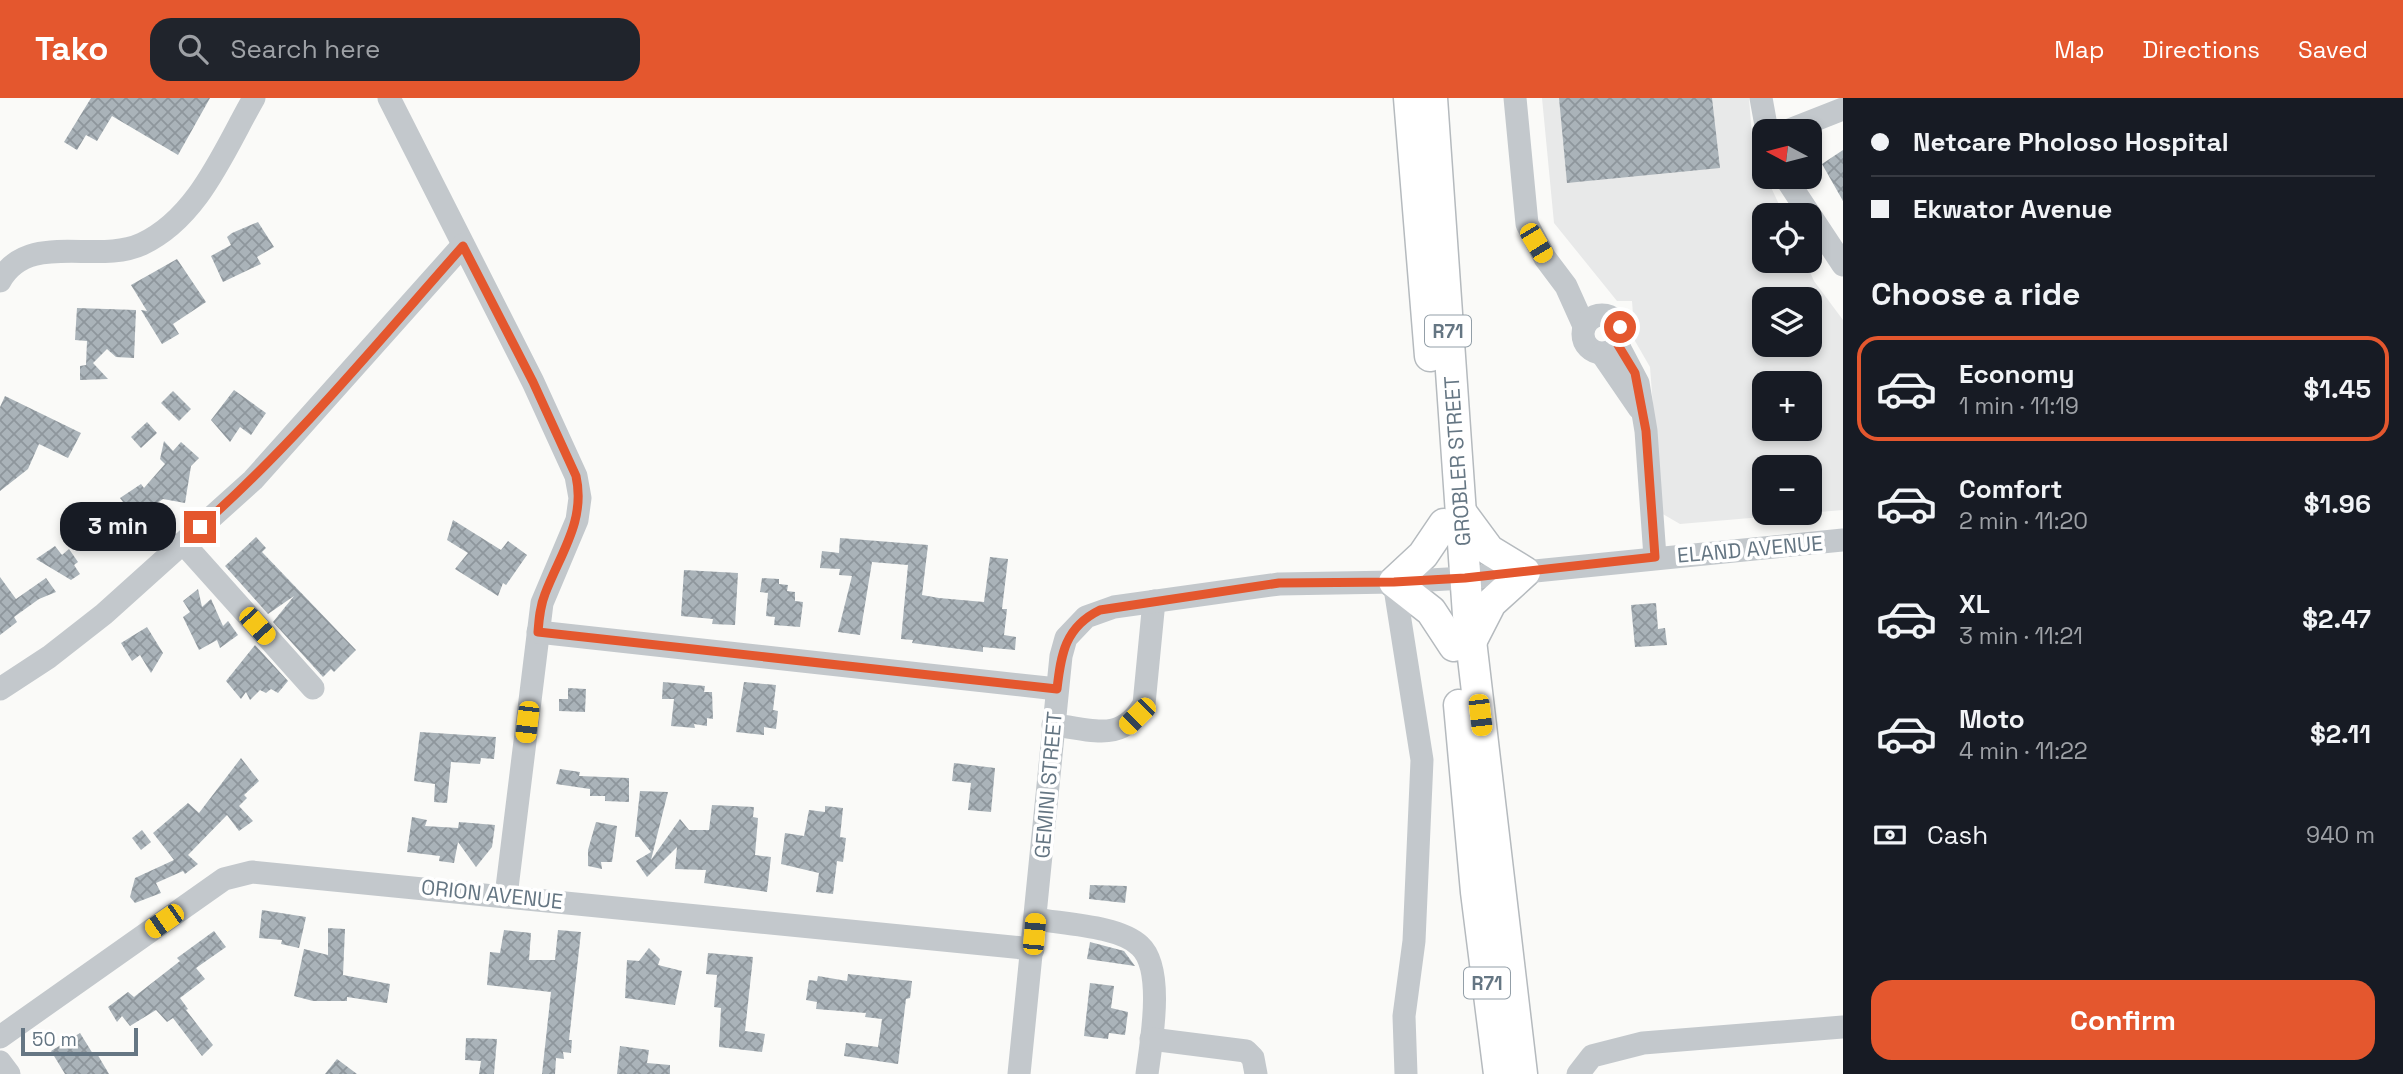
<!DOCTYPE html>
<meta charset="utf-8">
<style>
body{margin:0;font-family:"Space Grotesk",sans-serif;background:#20242c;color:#f1f3f6;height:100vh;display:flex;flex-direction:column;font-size:26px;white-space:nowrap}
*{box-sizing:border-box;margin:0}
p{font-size:23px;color:#9ea1a6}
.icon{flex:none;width:38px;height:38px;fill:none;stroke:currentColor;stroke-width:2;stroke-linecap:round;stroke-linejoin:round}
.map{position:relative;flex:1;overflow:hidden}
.panel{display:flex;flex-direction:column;background:#171b24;width:560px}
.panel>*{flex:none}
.guide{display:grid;align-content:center;height:154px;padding:0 28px;background:#171b24}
.needle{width:46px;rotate:277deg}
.tools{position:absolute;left:1752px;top:21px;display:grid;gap:14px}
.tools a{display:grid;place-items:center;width:70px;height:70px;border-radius:14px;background:#171b24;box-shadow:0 4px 10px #0003;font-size:35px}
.scale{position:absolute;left:21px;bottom:18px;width:117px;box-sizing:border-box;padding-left:7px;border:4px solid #657683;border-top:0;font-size:19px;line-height:24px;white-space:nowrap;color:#657683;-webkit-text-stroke:5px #fff;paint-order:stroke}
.end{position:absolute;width:32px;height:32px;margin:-16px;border:9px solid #e4572e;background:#fff;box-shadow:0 0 0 4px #fff}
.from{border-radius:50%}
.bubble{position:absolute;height:49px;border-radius:21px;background:#171b24;box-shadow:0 4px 10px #0003;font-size:23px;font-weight:800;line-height:49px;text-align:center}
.car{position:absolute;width:21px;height:42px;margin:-21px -10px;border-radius:9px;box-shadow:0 0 5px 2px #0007;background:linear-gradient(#f5c518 24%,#345 0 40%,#f5c518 0 76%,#345 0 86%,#f5c518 0)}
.guide b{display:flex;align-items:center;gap:24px;height:66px;font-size:26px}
.guide b+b{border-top:2px solid #363941}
.guide i{width:18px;height:18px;background:#f1f3f6}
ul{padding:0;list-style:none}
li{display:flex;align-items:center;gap:21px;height:105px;margin:0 14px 10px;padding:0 14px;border:4px solid transparent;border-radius:21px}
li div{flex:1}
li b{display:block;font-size:26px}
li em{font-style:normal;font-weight:800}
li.active{border-color:#e4572e}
li>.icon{width:63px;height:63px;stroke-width:1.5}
h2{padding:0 28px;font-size:32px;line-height:84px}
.pay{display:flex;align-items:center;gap:18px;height:77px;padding:0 28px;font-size:26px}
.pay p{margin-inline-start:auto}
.cta{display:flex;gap:14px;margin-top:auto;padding:14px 28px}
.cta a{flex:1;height:80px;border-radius:21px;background:#e4572e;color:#fff;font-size:28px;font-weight:800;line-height:80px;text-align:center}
header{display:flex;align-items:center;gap:42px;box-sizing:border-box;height:98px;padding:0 35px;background:#e4572e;color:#fff}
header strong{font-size:33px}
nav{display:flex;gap:38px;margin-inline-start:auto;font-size:24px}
.search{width:490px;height:63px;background:#20242c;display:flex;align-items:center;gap:18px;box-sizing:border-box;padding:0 24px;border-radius:21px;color:#9ea1a6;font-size:26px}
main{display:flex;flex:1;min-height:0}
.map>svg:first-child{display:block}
</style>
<header>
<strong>Tako</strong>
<div class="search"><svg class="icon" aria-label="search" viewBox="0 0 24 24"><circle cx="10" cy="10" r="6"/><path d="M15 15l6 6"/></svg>Search here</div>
<nav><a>Map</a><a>Directions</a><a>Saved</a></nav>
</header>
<main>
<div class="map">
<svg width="1843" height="976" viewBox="0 0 1843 976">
<defs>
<pattern id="building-cross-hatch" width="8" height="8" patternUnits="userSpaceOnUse" patternTransform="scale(1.75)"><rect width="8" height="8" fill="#aab3b9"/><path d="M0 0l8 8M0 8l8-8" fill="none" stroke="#8e969c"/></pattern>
</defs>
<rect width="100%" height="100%" fill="#fafaf8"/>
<path fill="#e8e9e9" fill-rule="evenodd" d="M1542,0H1749L1753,51L1784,117H1764V163H1805L1814,183L1843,222V412L1680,426L1661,415L1650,269L1635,243L1632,203H1617L1554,125ZM1764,201H1810V247H1764ZM1764,285H1810V331H1764ZM1764,369H1810V415H1764Z"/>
<g fill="url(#building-cross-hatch)">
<path d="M91,0H210L178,57L112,18L97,43L86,37L77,52L64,44Z"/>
<path d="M1559,0H1712L1720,70L1567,85Z"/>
<path d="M1843,52V103L1822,66Z"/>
<path d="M258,124L274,149L257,159L261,166L223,184L211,158L231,147L227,139L232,135Z"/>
<path d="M177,161L206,204L173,226L179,236L162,246L141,212L147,213L131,187Z"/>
<path d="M77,210L136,212L134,260L116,259L107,251L93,265L108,281L80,282V268L86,267L87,243L75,242Z"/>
<path d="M234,292L266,315L251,337L240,329L230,344L211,322Z"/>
<path d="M173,293L191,311L179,323L161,305Z"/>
<path d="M5,298L81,335L68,360L39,346L28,371L0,393V309Z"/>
<path d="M147,324L157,335L141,350L131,339Z"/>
<path d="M164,343L173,353L181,344L199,360L191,368L185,405L163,401L148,411L159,426L141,439L137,433L121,444L112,432L119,427L113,418L126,408L120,400L141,386L144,390L165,366L160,361Z"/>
<path d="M453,422L501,452L508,443L527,457L506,487L503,485L498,498L455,471L468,455L447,442Z"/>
<path d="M256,439L266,450L262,454L356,552L334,574L331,571L323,579L273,524L294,498L268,516L225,468Z"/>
<path d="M840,440L928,447L922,497L939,500L984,504L990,459L1008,461L1002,511H1007L1004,537L1016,539L1015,552L983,549V554L912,545L913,542L901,541L908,467L872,464L860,537L838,534L852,478L839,477L840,471L820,470L822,453L839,455Z"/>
<path d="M55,448L62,457L69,451L78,464L74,467L80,476L71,482L36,461Z"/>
<path d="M684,472L738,475L735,527L712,526L713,521L681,518Z"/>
<path d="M0,479L16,501L46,480L56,494L39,501L14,519L17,524L0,537Z"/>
<path d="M762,480L779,481V486L788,487L787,493L795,494V503L803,504L800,529L774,527L775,519L766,518L768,495L760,494Z"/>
<path d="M198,491L202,509L211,501L223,528L228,523L238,537L220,550L217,542L199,552L183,519L190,514L183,503Z"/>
<path d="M1656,505L1658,531L1665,530L1667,547L1635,549L1631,507Z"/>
<path d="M147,529L163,555L151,575L140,557L132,563L121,545Z"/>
<path d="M255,547L288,583L278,595L271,591L266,595L260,592L250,602L246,594L241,601L226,583Z"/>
<path d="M663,584L705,588L704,594H712L713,621L707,620V628L694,626L695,630L671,628L674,601H662Z"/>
<path d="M744,584L776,587L773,612L778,613L776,631L764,629V637L736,634Z"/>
<path d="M568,590L586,591L585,614L559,613V601H568Z"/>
<path d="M420,634L496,639L494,661L481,660L480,666L451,664L447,705L434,704L435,686L414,683Z"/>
<path d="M241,660L259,683L244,697L247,700L239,708L253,723L239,733L227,717L188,757L198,766L185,776L183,773L156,785L161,795L135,805L130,799L135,780L174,762L153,735L188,705L199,715Z"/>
<path d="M954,665L995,670L991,714L968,712L971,685L952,683Z"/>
<path d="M560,671L580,674L579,678L629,680V704L605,703V698H590V691L556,686Z"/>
<path d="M640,693L668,694L651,762L680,721L689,732H709L712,707L754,709L753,719L758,720L755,757L771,759L767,794L704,785L706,772L675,771L677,749L647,779L636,763L651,754L639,739H635Z"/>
<path d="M825,708L843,710L840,739L846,740L843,764L837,763L833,796L816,794L819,775L781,766L785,735L804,738L809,712L825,714Z"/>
<path d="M412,719L427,722L425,728L458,730L459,724L495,727L492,749L476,769L458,744L454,765L439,763L440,758L407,754Z"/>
<path d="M596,724L617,728L612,764H601L602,771L588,768V752Z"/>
<path d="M142,732L151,744L141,752L132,740Z"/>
<path d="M1090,787L1127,788L1125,805L1089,801Z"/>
<path d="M262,812L306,819L299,850L281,846L282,842L259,840Z"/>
<path d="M328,830L345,831L343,877L390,886L387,905L347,899V903H313L294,898L304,851L328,857Z"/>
<path d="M504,832L531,835L529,862H555L558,832L581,834L569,942H572L571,955L563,954L564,961L556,960L555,976H542L551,894L487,887L490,854L500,855Z"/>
<path d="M214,833L226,849L196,870L205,881L180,900L188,911L186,912L213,947L202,958L173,920L167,924L156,912L130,928L122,918L117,924L108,909L128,894L134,899L180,863L177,860Z"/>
<path d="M1090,844L1124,853L1135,868L1087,861Z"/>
<path d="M649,850L660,861L658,867L682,873L675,907L625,900L627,862L639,863Z"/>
<path d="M708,855L753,859L745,933L765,936L762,954L719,949L721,910L714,909L717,877L706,876Z"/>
<path d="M848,876L912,883L910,900L906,901L898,966L844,958L846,945L878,949L882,921L865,919L866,915L816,911L817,904L806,902L809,882L817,883L818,878L847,883Z"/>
<path d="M1090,885L1114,888L1111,910L1128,914L1125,937L1109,935L1108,941L1084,938Z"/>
<path d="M80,935L93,956L96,954L109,976H65L51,953Z"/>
<path d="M466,940L497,941L494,976H479L481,963L465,962Z"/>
<path d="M620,948L649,952L647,965L670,967V976H617Z"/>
<path d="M337,961L357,976H325Z"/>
</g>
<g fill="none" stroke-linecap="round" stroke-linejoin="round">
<g stroke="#b5babe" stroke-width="33">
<g id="major">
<path d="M1409,0L1430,258"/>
<path d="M1432,0L1468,517L1522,976"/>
<path d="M1461,414L1489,452L1525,474L1491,505L1471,544"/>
<path d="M1444,426L1423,457L1394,484L1431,513L1454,548"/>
<path d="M1459,607L1476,794L1499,976"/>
</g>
</g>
<g stroke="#c3c8cc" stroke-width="23">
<path d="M389,0L533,284L576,378L580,400L577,422L542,505L506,798"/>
<path d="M1515,0L1527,126L1545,160L1566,188L1584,228"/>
<path d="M1761,0L1767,33"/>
<path d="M1787,33L1843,11"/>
<path d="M1785,79L1843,167"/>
<path d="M0,183C28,132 97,167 142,146C199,119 224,52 254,0"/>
<circle cx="1602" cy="236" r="19"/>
<path d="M1618,247L1638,285L1646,333L1655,459"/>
<path d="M1602,256L1639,310"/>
<path d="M183,445L313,590"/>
<path d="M1394,484L1422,662L1414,843L1404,918L1406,976"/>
<path d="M538,534L1057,591"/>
<path d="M0,591L49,559L104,516L253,382L463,147"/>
<path d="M1053,627C1093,631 1121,646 1144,606L1154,503"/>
<path d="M1036,821C1064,826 1120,828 1140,848C1165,871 1151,945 1147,976"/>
<path d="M0,939L224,781L252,774L1033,851"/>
<path d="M1151,941L1246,953L1253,960L1256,976"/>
<path d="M0,964L9,976"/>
<path d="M1019,976L1061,558L1066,540L1086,519L1114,509L1279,486L1394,484L1465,480L1843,442"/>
<path d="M1578,976L1592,958L1643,945L1843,929"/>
</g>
<use href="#major" stroke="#fff" stroke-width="30"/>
</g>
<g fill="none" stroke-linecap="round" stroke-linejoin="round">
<path stroke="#e4572e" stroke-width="9" d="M200,429C296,344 378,244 463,148L533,284L576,378C586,423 560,456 545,496C540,508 539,521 538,534L1057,591C1061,556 1065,529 1100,512L1279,485L1394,484L1465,480L1655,459L1646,333L1635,275L1618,247L1620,229"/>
</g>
<g text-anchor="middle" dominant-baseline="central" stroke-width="7" stroke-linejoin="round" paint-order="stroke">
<g fill="#fff" stroke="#939fa8" stroke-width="2">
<rect x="1425" y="217.5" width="46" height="31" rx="5"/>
<rect x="1464" y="869.5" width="46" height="31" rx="5"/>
</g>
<g font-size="19" font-weight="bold" fill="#657683">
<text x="1448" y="233">R71</text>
<text x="1487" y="885">R71</text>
</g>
<g font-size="21" fill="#657683" stroke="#fff">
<text transform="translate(1457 363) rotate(-94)">GROBLER STREET</text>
<text transform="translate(1750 451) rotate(-5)">ELAND AVENUE</text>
<text transform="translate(1048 687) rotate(-85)">GEMINI STREET</text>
<text transform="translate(492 796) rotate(6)">ORION AVENUE</text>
</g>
</g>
</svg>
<div class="tools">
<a><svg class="needle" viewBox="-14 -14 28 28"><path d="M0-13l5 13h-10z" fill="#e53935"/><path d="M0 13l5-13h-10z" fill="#9ea1a6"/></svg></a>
<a><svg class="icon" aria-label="locate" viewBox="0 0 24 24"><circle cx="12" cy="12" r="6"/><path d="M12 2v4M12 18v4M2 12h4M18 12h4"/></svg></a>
<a><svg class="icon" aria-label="layers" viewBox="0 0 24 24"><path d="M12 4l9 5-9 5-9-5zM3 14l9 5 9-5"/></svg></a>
<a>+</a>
<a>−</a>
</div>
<div class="scale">50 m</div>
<i class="end from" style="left:1620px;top:229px"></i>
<i class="end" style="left:200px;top:429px"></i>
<div class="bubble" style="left:60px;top:404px;width:116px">3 min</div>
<i class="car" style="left:1536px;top:145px;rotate:149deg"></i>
<i class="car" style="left:257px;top:528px;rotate:138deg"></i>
<i class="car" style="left:1480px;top:617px;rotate:173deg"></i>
<i class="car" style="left:1137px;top:618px;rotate:225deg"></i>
<i class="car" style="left:527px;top:624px;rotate:187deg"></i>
<i class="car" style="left:164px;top:823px;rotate:235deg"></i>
<i class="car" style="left:1034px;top:836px;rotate:5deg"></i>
</div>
<section class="panel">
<div class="guide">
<b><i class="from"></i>Netcare Pholoso Hospital</b>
<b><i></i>Ekwator Avenue</b>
</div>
<h2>Choose a ride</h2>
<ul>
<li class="active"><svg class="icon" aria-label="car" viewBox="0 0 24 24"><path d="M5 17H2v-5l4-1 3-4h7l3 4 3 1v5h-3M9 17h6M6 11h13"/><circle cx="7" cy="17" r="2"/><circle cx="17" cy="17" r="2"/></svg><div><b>Economy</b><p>1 min · 11:19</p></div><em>$1.45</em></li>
<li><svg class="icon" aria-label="car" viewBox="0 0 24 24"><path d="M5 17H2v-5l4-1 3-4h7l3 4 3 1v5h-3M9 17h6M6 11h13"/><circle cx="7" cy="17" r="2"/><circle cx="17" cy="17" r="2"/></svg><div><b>Comfort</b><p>2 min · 11:20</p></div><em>$1.96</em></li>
<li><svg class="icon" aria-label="car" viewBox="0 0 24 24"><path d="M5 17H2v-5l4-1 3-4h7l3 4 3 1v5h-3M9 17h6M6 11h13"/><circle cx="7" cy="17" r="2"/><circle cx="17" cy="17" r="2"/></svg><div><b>XL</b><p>3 min · 11:21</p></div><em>$2.47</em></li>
<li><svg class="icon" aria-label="car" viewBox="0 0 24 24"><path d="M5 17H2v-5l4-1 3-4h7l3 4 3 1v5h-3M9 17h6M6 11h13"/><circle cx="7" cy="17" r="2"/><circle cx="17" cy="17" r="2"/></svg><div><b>Moto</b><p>4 min · 11:22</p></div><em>$2.11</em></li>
</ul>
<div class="pay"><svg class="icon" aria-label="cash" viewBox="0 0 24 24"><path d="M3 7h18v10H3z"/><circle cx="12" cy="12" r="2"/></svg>Cash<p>940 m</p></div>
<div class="cta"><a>Confirm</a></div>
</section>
</main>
